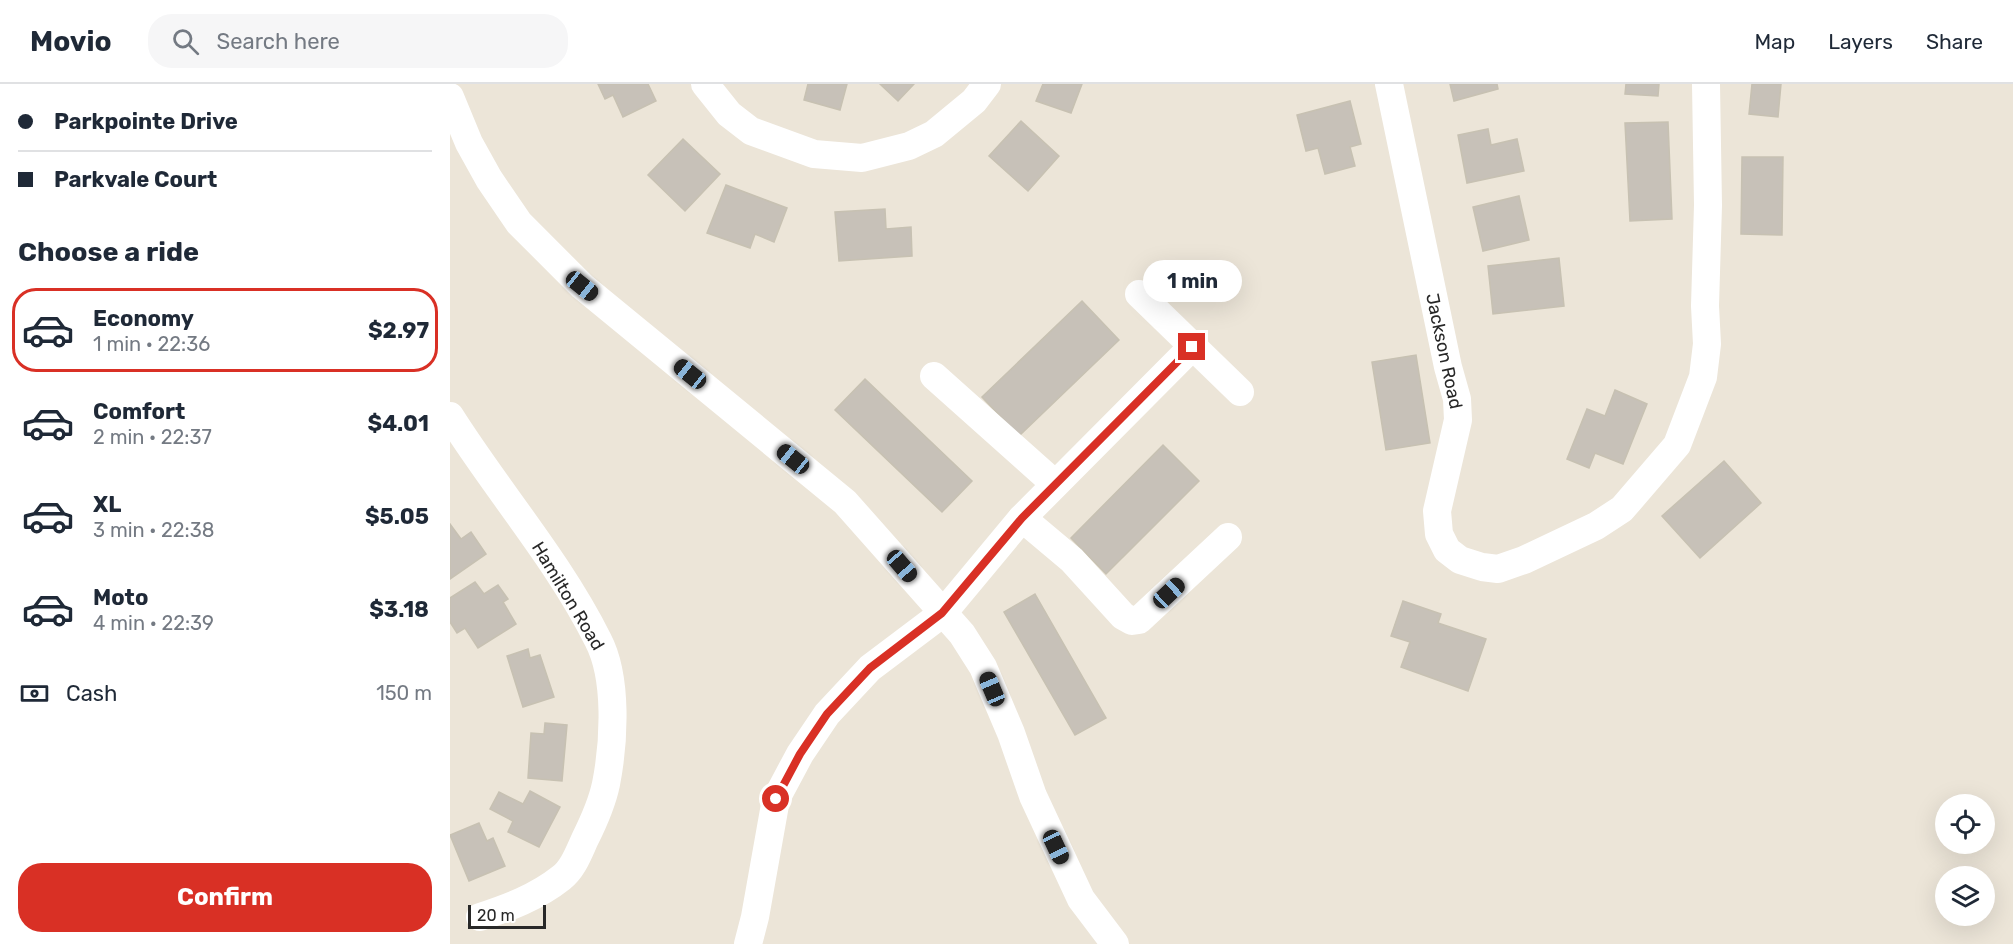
<!DOCTYPE html>
<meta charset="utf-8">
<style>
body{margin:0;font-family:Rubik,sans-serif;background:#f6f6f7;color:#1f2937;height:100vh;display:flex;flex-direction:column;font-size:22px;white-space:nowrap}
*{box-sizing:border-box;margin:0}
p{font-size:20px;color:#747a83}
.icon{flex:none;width:33px;height:33px;fill:none;stroke:currentColor;stroke-width:2;stroke-linecap:round;stroke-linejoin:round}
.map{position:relative;flex:1;overflow:hidden}
.drawer{display:flex;flex-direction:column;background:#fff;width:450px}
.drawer>*{flex:none}
.top-card{display:grid;align-content:center;height:132px;padding:0 18px;background:#fff}
.controls{position:absolute;left:1485px;top:710px;display:grid;gap:12px}
.controls a{display:grid;place-items:center;width:60px;height:60px;border-radius:50%;background:#fff;box-shadow:0 6px 24px #0002;font-size:30px}
.scale{position:absolute;left:18px;bottom:15px;width:78px;box-sizing:border-box;padding-left:6px;border:3px solid #282828;border-top:0;font-size:16px;line-height:21px;white-space:nowrap;color:#282828;-webkit-text-stroke:4px #fff;paint-order:stroke}
.end{position:absolute;width:27px;height:27px;margin:-14px;border:8px solid #d93025;background:#fff;box-shadow:0 0 0 3px #fff}
.from{border-radius:50%}
.bubble{position:absolute;height:42px;border-radius:21px;background:#fff;box-shadow:0 6px 24px #0002;font-size:20px;font-weight:700;line-height:42px;text-align:center}
.car{position:absolute;width:18px;height:36px;margin:-18px -9px;border-radius:8px;box-shadow:0 0 4px 2px #0007;background:linear-gradient(#222 24%,#8ab4d8 0 40%,#222 0 76%,#8ab4d8 0 86%,#222 0)}
.top-card b{display:flex;align-items:center;gap:21px;height:57px;font-size:22px}
.top-card b+b{border-top:2px solid #e0e1e3}
.top-card i{width:15px;height:15px;background:#1f2937}
ul{padding:0;list-style:none}
li{display:flex;align-items:center;gap:18px;height:84px;margin:0 12px 9px;padding:0 6px;border:3px solid transparent;border-radius:24px}
li div{flex:1}
li b{display:block;font-size:22px}
li em{font-style:normal;font-weight:700}
li.selected{border-color:#d93025}
li>.icon{width:54px;height:54px;stroke-width:1.5}
h2{padding:0 18px;font-size:27px;line-height:72px}
.pay{display:flex;align-items:center;gap:15px;height:66px;padding:0 18px;font-size:22px}
.pay p{margin-inline-start:auto}
.action{display:flex;gap:12px;margin-top:auto;padding:12px 18px}
.action a{flex:1;height:69px;border-radius:24px;background:#d93025;color:#fff;font-size:24px;font-weight:700;line-height:69px;text-align:center}
header{display:flex;align-items:center;gap:36px;box-sizing:border-box;height:84px;padding:0 30px;background:#fff;border-bottom:2px solid #e0e1e3}
header strong{font-size:28px}
nav{display:flex;gap:33px;margin-inline-start:auto;font-size:21px}
.search{width:420px;height:54px;background:#f6f6f7;display:flex;align-items:center;gap:15px;box-sizing:border-box;padding:0 21px;border-radius:24px;color:#747a83;font-size:22px}
main{display:flex;flex:1;min-height:0}
.map>svg:first-child{display:block}
</style>
<header>
<strong>Movio</strong>
<div class="search"><svg class="icon" aria-label="search" viewBox="0 0 24 24"><circle cx="10" cy="10" r="6"/><path d="M15 15l6 6"/></svg>Search here</div>
<nav><a>Map</a><a>Layers</a><a>Share</a></nav>
</header>
<main>
<section class="drawer">
<div class="top-card">
<b><i class="from"></i>Parkpointe Drive</b>
<b><i></i>Parkvale Court</b>
</div>
<h2>Choose a ride</h2>
<ul>
<li class="selected"><svg class="icon" aria-label="car" viewBox="0 0 24 24"><path d="M5 17H2v-5l4-1 3-4h7l3 4 3 1v5h-3M9 17h6M6 11h13"/><circle cx="7" cy="17" r="2"/><circle cx="17" cy="17" r="2"/></svg><div><b>Economy</b><p>1 min · 22:36</p></div><em>$2.97</em></li>
<li><svg class="icon" aria-label="car" viewBox="0 0 24 24"><path d="M5 17H2v-5l4-1 3-4h7l3 4 3 1v5h-3M9 17h6M6 11h13"/><circle cx="7" cy="17" r="2"/><circle cx="17" cy="17" r="2"/></svg><div><b>Comfort</b><p>2 min · 22:37</p></div><em>$4.01</em></li>
<li><svg class="icon" aria-label="car" viewBox="0 0 24 24"><path d="M5 17H2v-5l4-1 3-4h7l3 4 3 1v5h-3M9 17h6M6 11h13"/><circle cx="7" cy="17" r="2"/><circle cx="17" cy="17" r="2"/></svg><div><b>XL</b><p>3 min · 22:38</p></div><em>$5.05</em></li>
<li><svg class="icon" aria-label="car" viewBox="0 0 24 24"><path d="M5 17H2v-5l4-1 3-4h7l3 4 3 1v5h-3M9 17h6M6 11h13"/><circle cx="7" cy="17" r="2"/><circle cx="17" cy="17" r="2"/></svg><div><b>Moto</b><p>4 min · 22:39</p></div><em>$3.18</em></li>
</ul>
<div class="pay"><svg class="icon" aria-label="cash" viewBox="0 0 24 24"><path d="M3 7h18v10H3z"/><circle cx="12" cy="12" r="2"/></svg>Cash<p>150 m</p></div>
<div class="action"><a>Confirm</a></div>
</section>
<div class="map">
<svg width="1563" height="860" viewBox="0 0 1563 860">
<rect width="100%" height="100%" fill="#ece5d8"/>
<g fill="#c7c1b8" stroke="#c7c1b2" stroke-width="1.5">
<path d="M148,0H198L206,17L173,33L163,11L155,15Z"/>
<path d="M358,0H397L390,26L354,16Z"/>
<path d="M430,0H464L448,17Z"/>
<path d="M593,0H632L621,29L586,17Z"/>
<path d="M1000,0H1047L1048,5L1004,17Z"/>
<path d="M1176,0H1209L1208,12L1175,10Z"/>
<path d="M1302,0H1331L1328,33L1299,30Z"/>
<path d="M900,17L911,60L900,63L905,82L875,90L868,64L856,67L847,31Z"/>
<path d="M571,37L609,72L578,107L539,72Z"/>
<path d="M1218,38L1222,135L1180,137L1175,39Z"/>
<path d="M1038,45L1041,61L1067,55L1074,87L1017,99L1008,51Z"/>
<path d="M233,55L270,90L235,127L198,91Z"/>
<path d="M1292,73H1333L1332,151L1291,150Z"/>
<path d="M276,101L337,124L324,158L305,150L300,164L257,149Z"/>
<path d="M1069,112L1079,156L1033,167L1023,123Z"/>
<path d="M435,125L436,145L461,143L462,172L389,177L385,128Z"/>
<path d="M1109,174L1114,222L1043,230L1038,182Z"/>
<path d="M632,217L669,256L569,352L532,313Z"/>
<path d="M966,271L980,359L936,366L922,278Z"/>
<path d="M415,295L522,397L492,428L385,326Z"/>
<path d="M1165,306L1197,320L1173,380L1145,369L1139,384L1117,375L1137,325L1155,332Z"/>
<path d="M713,361L749,397L656,490L621,454Z"/>
<path d="M1274,377L1311,419L1250,474L1212,432Z"/>
<path d="M0,440L11,455L21,448L36,470L0,495Z"/>
<path d="M25,498L34,510L48,501L58,515L53,518L66,540L28,564L15,544L7,549L0,538V514Z"/>
<path d="M585,510L656,634L625,651L554,528Z"/>
<path d="M953,517L991,530L988,539L1036,555L1018,607L951,583L960,558L941,552Z"/>
<path d="M78,565L80,574L90,571L104,613L73,623L57,572Z"/>
<path d="M95,639L117,641L112,697L78,694L81,649L94,650Z"/>
<path d="M80,707L110,723L89,763L58,748L63,737L40,725L49,708L73,720Z"/>
<path d="M29,739L37,757L43,754L55,782L19,797L0,751Z"/>
</g>
<g fill="none" stroke-linecap="round" stroke-linejoin="round">
<g stroke="#fff" stroke-width="28">
<path d="M255,0L279,30L301,47L364,70L412,74L459,62L484,50L524,17L537,0"/>
<path d="M939,0L998,283L1007,315L1008,336L987,427L989,450L997,466L1010,476L1032,483L1048,485L1074,476L1146,442L1172,425L1227,361L1253,293L1257,260L1255,222L1258,121L1256,0"/>
<path d="M0,13L19,59L39,95L69,139L132,202L395,418L512,550L533,583L561,649L583,712L631,815L665,860"/>
<path d="M689,210L790,308"/>
<path d="M484,292L605,400"/>
<path d="M0,332C48,408 108,476 148,556C168,594 164,659 156,700C152,719 144,737 135,755C129,768 123,785 111,794C87,813 58,824 30,833"/>
<path d="M572,434L622,476L673,532L682,537L689,536L778,453"/>
<path d="M298,860L305,833L326,715L350,670L377,630L420,584L493,529L572,434L742,263"/>
</g>
</g>
<g fill="none" stroke-linecap="round" stroke-linejoin="round">
<path stroke="#d93025" stroke-width="8" d="M326,715L350,670L377,630L420,584L492,529L572,434L742,263"/>
</g>
<g text-anchor="middle" dominant-baseline="central" stroke-width="5" stroke-linejoin="round" paint-order="stroke">
<g font-size="18" fill="#282828" stroke="#fff">
<text transform="translate(994 267) rotate(78)">Jackson Road</text>
<text transform="translate(118 512) rotate(59)">Hamilton Road</text>
</g>
</g>
</svg>
<div class="controls">
<a><svg class="icon" aria-label="locate" viewBox="0 0 24 24"><circle cx="12" cy="12" r="6"/><path d="M12 2v4M12 18v4M2 12h4M18 12h4"/></svg></a>
<a><svg class="icon" aria-label="layers" viewBox="0 0 24 24"><path d="M12 4l9 5-9 5-9-5zM3 14l9 5 9-5"/></svg></a>
</div>
<div class="scale">20 m</div>
<i class="end from" style="left:326px;top:715px"></i>
<i class="end" style="left:742px;top:263px"></i>
<div class="bubble" style="left:693px;top:176px;width:99px">1 min</div>
<i class="car" style="left:132px;top:202px;rotate:129deg"></i>
<i class="car" style="left:240px;top:290px;rotate:309deg"></i>
<i class="car" style="left:343px;top:375px;rotate:309deg"></i>
<i class="car" style="left:452px;top:482px;rotate:139deg"></i>
<i class="car" style="left:719px;top:509px;rotate:47deg"></i>
<i class="car" style="left:542px;top:605px;rotate:337deg"></i>
<i class="car" style="left:606px;top:763px;rotate:155deg"></i>
</div>
</main>
